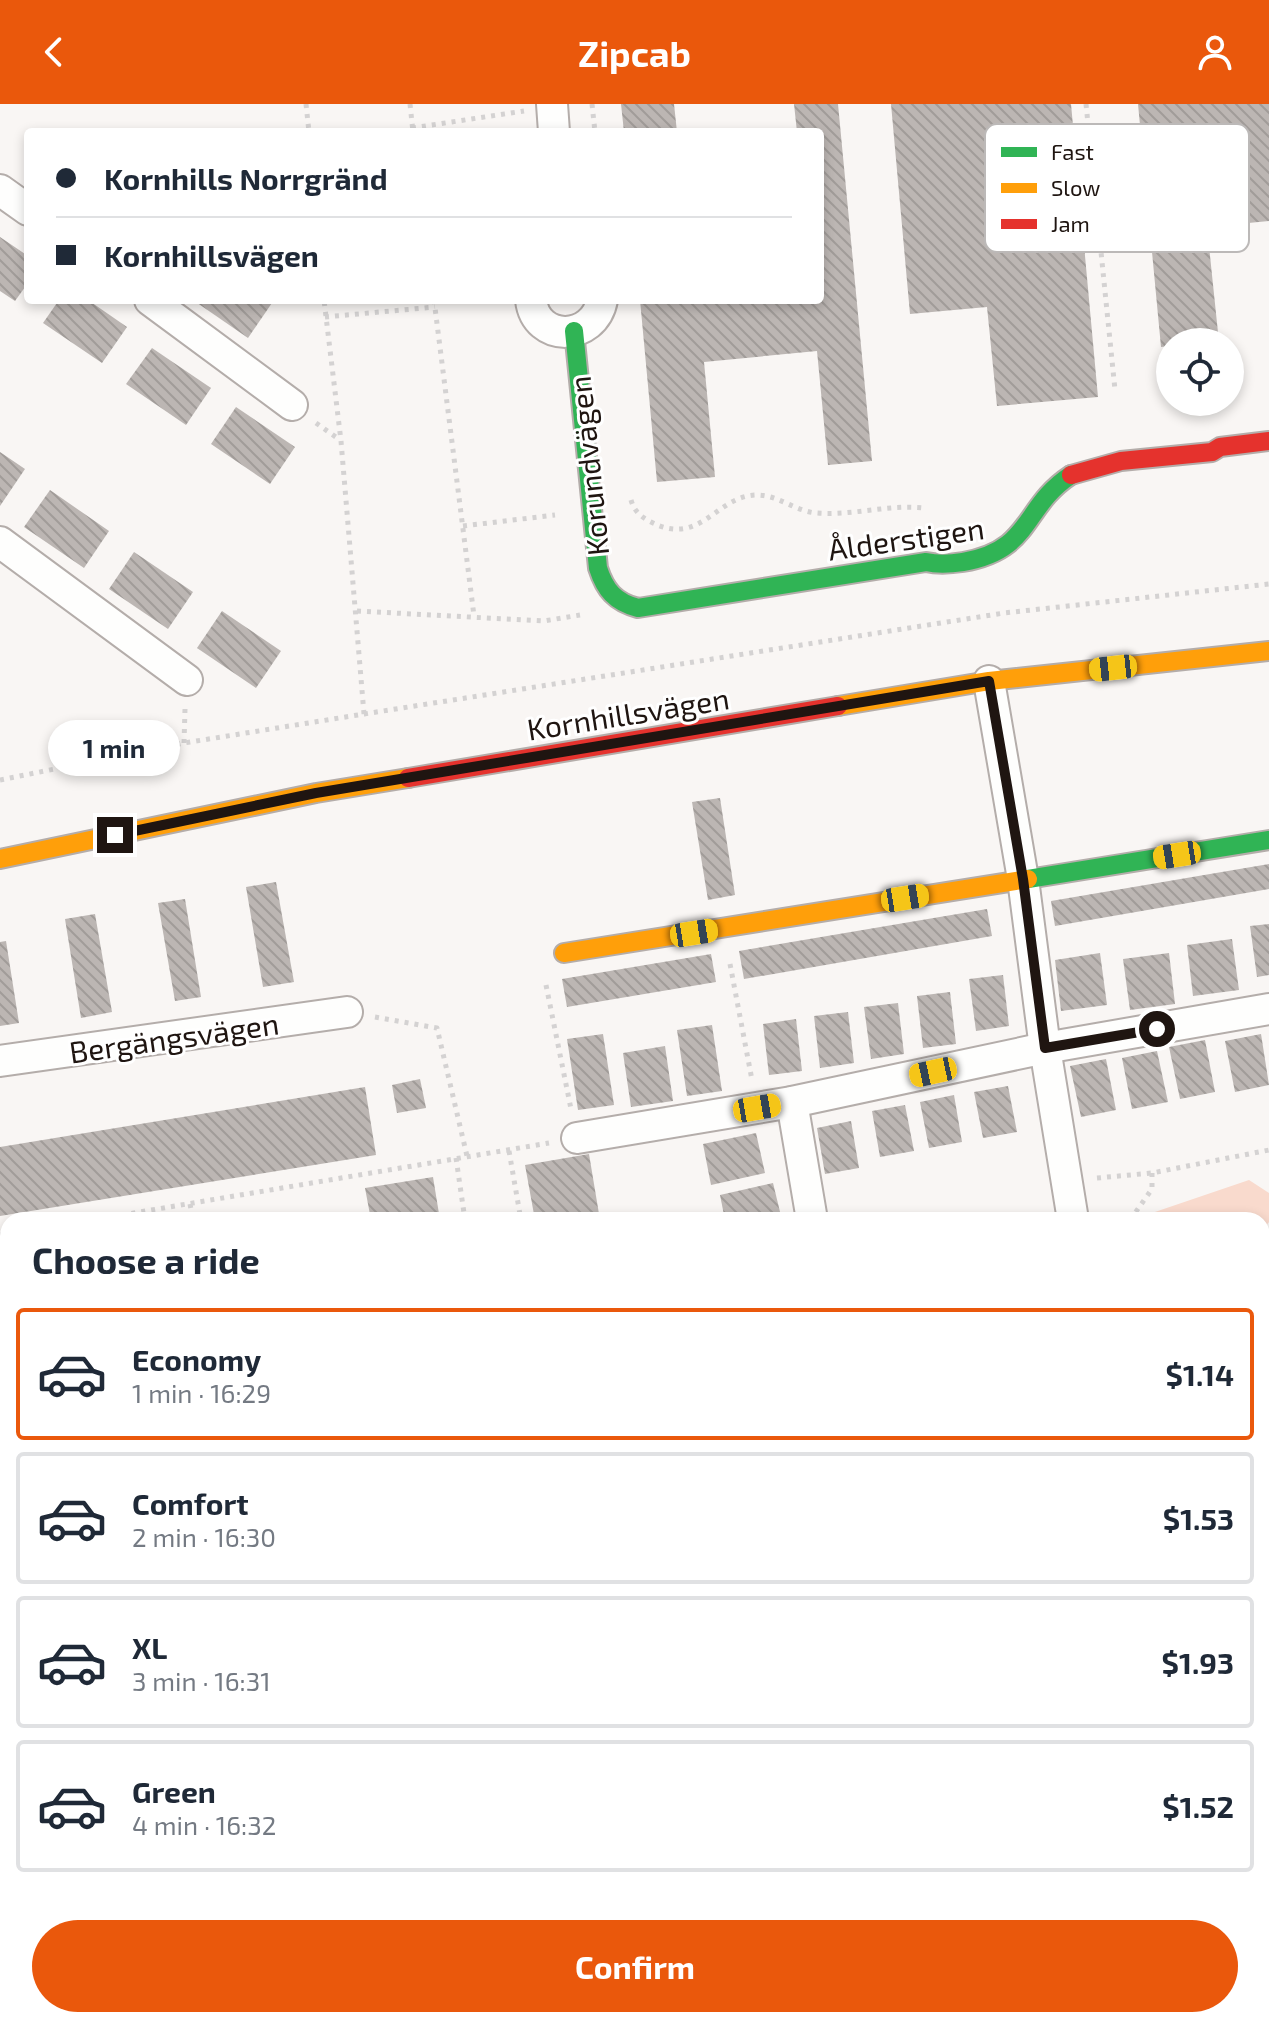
<!DOCTYPE html>
<meta charset="utf-8">
<style>
body{margin:0;font-family:"Exo 2",sans-serif;background:#f6f6f7;color:#1f2937;height:100vh;display:flex;flex-direction:column;font-size:30px;white-space:nowrap}
*{box-sizing:border-box;margin:0}
p{font-size:26px;color:#747a83}
.icon{flex:none;width:44px;height:44px;fill:none;stroke:currentColor;stroke-width:2;stroke-linecap:round;stroke-linejoin:round}
.map{position:relative;flex:1;overflow:hidden}
.sheet{position:absolute;left:0px;top:1108px;width:1270px;height:816px;display:flex;flex-direction:column;background:#fff;border-radius:24px 24px 0 0;box-shadow:0 4px 12px #0003}
.sheet>*{flex:none}
.top-card{position:absolute;left:24px;top:24px;width:800px;height:176px;border-radius:8px;box-shadow:0 4px 12px #0003;display:grid;align-content:center;height:176px;padding:0 32px;background:#fff}
.controls{position:absolute;left:1156px;top:224px;display:grid;gap:16px}
.controls a{display:grid;place-items:center;width:88px;height:88px;border-radius:50%;background:#fff;box-shadow:0 4px 12px #0003;font-size:40px}
.end{position:absolute;width:36px;height:36px;margin:-18px;border:10px solid #1f1511;background:#fff;box-shadow:0 0 0 4px #fff}
.from{border-radius:50%}
.bubble{position:absolute;height:56px;border-radius:28px;background:#fff;box-shadow:0 4px 12px #0003;font-size:26px;font-weight:700;line-height:56px;text-align:center}
.car{position:absolute;width:24px;height:48px;margin:-24px -12px;border-radius:10px;box-shadow:0 0 6px 2px #0007;background:linear-gradient(#f5c518 24%,#345 0 40%,#f5c518 0 76%,#345 0 86%,#f5c518 0)}
.top-card b{display:flex;align-items:center;gap:28px;height:76px;font-size:30px}
.top-card b+b{border-top:2px solid #e0e1e3}
.top-card i{width:20px;height:20px;background:#1f2937}
ul{padding:0;list-style:none}
li{display:flex;align-items:center;gap:24px;height:132px;margin:0 16px 12px;padding:0 16px;border:4px solid #e0e1e3;border-radius:8px}
li div{flex:1}
li b{display:block;font-size:30px}
li em{font-style:normal;font-weight:700}
li.on{border-color:#ea580c}
li>.icon{width:72px;height:72px;stroke-width:1.5}
h2{padding:0 32px;font-size:36px;line-height:96px}
.cta{display:flex;gap:16px;margin-top:auto;padding:16px 32px}
.cta a{flex:1;height:92px;border-radius:48px;background:#ea580c;color:#fff;font-size:32px;font-weight:700;line-height:92px;text-align:center}
header{display:flex;justify-content:space-between;align-items:center;height:104px;padding:0 32px;background:#ea580c;color:#fff;font-size:36px;font-weight:700}
.map>svg:first-child{display:block}
</style>
<header><svg class="icon" aria-label="back" viewBox="0 0 24 24"><path d="M15 5l-7 7 7 7"/></svg>Zipcab<svg class="icon" aria-label="person" viewBox="0 0 24 24"><circle cx="12" cy="8" r="4"/><path d="M4 21q1-7 8-7t8 7"/></svg></header>
<div class="map">
<svg width="1269" height="1924" viewBox="0 0 1269 1924">
<defs>
<pattern id="building-back-hatch" width="6" height="6" patternUnits="userSpaceOnUse" patternTransform="scale(2)"><rect width="6" height="6" fill="#bcb6b3"/><path d="M-1 5l2 2M0 0l6 6M5-1l2 2" fill="none" stroke="#a19c99"/></pattern>
</defs>
<rect width="100%" height="100%" fill="#f9f6f4"/>
<path fill="#f9dacd" d="M1249,1076L1269,1089V1118L1262,1127V1116H1145L1149,1110Z"/>
<g fill="url(#building-back-hatch)">
<path d="M621,0H674L677,28H624Z"/>
<path d="M794,0H838L872,357L828,361L817,247L704,258L715,373L657,378L640,196H820V28H797Z"/>
<path d="M891,0H1071L1098,293L997,302L987,203L910,210Z"/>
<path d="M1138,0H1269V117L1207,123L1219,238H1170V242L1161,243Z"/>
<path d="M0,133L28,152V179L15,197L0,187Z"/>
<path d="M59,196H88L127,223L102,259L43,219Z"/>
<path d="M193,196H274L248,234Z"/>
<path d="M152,244L211,284L186,321L126,280Z"/>
<path d="M236,303L295,343L270,380L211,340Z"/>
<path d="M0,348L25,365L0,402Z"/>
<path d="M50,386L109,427L84,464L24,423Z"/>
<path d="M134,448L193,488L168,525L109,485Z"/>
<path d="M222,507L281,547L256,584L197,544Z"/>
<path d="M720,694L735,791L708,796L692,698Z"/>
<path d="M1269,760V785L1055,822L1051,797Z"/>
<path d="M276,778L294,878L263,883L246,783Z"/>
<path d="M185,795L201,893L175,897L158,799Z"/>
<path d="M987,805L992,832L744,875L739,847Z"/>
<path d="M95,810L112,908L81,914L65,815Z"/>
<path d="M1269,820V871L1257,873L1250,822Z"/>
<path d="M1232,835L1239,886L1193,892L1187,841Z"/>
<path d="M6,837L19,919L0,922V838Z"/>
<path d="M1100,849L1107,901L1061,907L1055,856Z"/>
<path d="M1169,849L1175,900L1130,906L1123,855Z"/>
<path d="M711,850L716,878L567,903L562,875Z"/>
<path d="M1003,871L1009,922L976,927L969,875Z"/>
<path d="M950,888L956,940L923,944L917,892Z"/>
<path d="M898,899L904,950L871,955L864,903Z"/>
<path d="M848,908L854,959L820,964L814,912Z"/>
<path d="M796,915L802,967L769,971L763,920Z"/>
<path d="M712,921L722,987L687,992L677,926Z"/>
<path d="M603,930L614,1001L578,1006L567,935Z"/>
<path d="M1261,930L1269,981L1235,988L1225,937Z"/>
<path d="M1205,936L1215,988L1180,995L1169,943Z"/>
<path d="M665,942L673,997L631,1003L623,949Z"/>
<path d="M1157,947L1168,998L1132,1005L1122,954Z"/>
<path d="M1106,955L1116,1006L1081,1013L1070,962Z"/>
<path d="M420,975L426,1004L397,1009L392,981Z"/>
<path d="M1008,982L1017,1028L983,1034L974,988Z"/>
<path d="M365,983L376,1051L0,1112V1043Z"/>
<path d="M954,991L962,1038L929,1044L920,998Z"/>
<path d="M905,1001L914,1047L880,1053L872,1007Z"/>
<path d="M851,1017L859,1064L825,1070L817,1024Z"/>
<path d="M756,1029L765,1069L711,1081L703,1040Z"/>
<path d="M589,1050L600,1116H535L525,1061Z"/>
<path d="M433,1073L440,1116H371L365,1084Z"/>
<path d="M773,1079L782,1116H725L720,1091Z"/>
<path d="M1269,1219V1257L1262,1252V1228Z"/>
<path d="M1,1347L8,1371V1447L0,1449Z"/>
<path d="M1262,1420L1269,1426V1495L1262,1504Z"/>
<path d="M8,1470V1562L0,1548V1475Z"/>
<path d="M1264,1654L1269,1658V1728L1262,1723V1658Z"/>
<path d="M0,1906L8,1916L15,1924H0Z"/>
<path d="M1262,1910L1266,1914L1256,1924H1154L1162,1916H1262Z"/>
<path d="M242,1916H340L347,1924H249Z"/>
<path d="M441,1916H473L463,1924H448Z"/>
<path d="M517,1916H534L544,1924H511Z"/>
<path d="M757,1916H790L796,1924H763Z"/>
<path d="M956,1916H1020L1026,1924H945Z"/>
</g>
<g fill="none" stroke-linecap="round" stroke-linejoin="round">
<g stroke="#b4adaa" stroke-width="34">
<g id="street">
<path d="M552,0L554,28"/>
<path d="M0,86L28,106"/>
<path d="M150,196L292,301"/>
<path d="M531,196C536,239 594,238 602,196"/>
<path d="M0,438L187,576"/>
<path d="M989,577L1023,775L1045,944L1073,1116"/>
<path d="M0,957L347,908"/>
<path d="M792,998L812,1116"/>
<path d="M577,1034L792,998L1045,944L1269,905"/>
<path d="M1262,1366L1269,1357"/>
<path d="M0,1742L8,1753"/>
<path d="M1262,1792L1269,1783"/>
<path d="M139,1916L146,1924"/>
</g>
</g>
<g stroke="#b4adaa" stroke-width="22">
<g id="fast">
<path d="M574,227L598,464C605,486 615,498 638,504L926,458C939,461 950,460 963,458C1033,446 1022,403 1071,371"/>
<path d="M1028,775L1269,736"/>
</g>
</g>
<g stroke="#b4adaa" stroke-width="22">
<g id="slow">
<path d="M838,602L989,577L1269,547"/>
<path d="M0,755L316,689L408,674"/>
<path d="M564,849L1028,775"/>
</g>
</g>
<g stroke="#b4adaa" stroke-width="22">
<g id="jam">
<path d="M1071,371L1121,357L1212,348L1220,343L1269,337"/>
<path d="M408,674L838,602"/>
</g>
</g>
<g stroke="#d4d2d2" stroke-width="5" stroke-dasharray="4 6" stroke-linecap="butt">
<path d="M306,0L309,28"/>
<path d="M410,0L413,28"/>
<path d="M592,0L595,28"/>
<path d="M1086,0L1115,286"/>
<path d="M412,24L524,7"/>
<path d="M434,196L474,512"/>
<path d="M325,213L435,203"/>
<path d="M316,319L340,336"/>
<path d="M631,396C634,407 641,413 651,418C701,444 716,391 757,391C778,391 795,407 816,409C853,412 888,400 925,404"/>
<path d="M463,422L555,411"/>
<path d="M357,507L544,517L580,511"/>
<path d="M364,610L1004,509L1269,480"/>
<path d="M184,639L185,605"/>
<path d="M0,676L184,639L364,610L341,337L324,196"/>
<path d="M730,860L752,976"/>
<path d="M546,881L571,1005"/>
<path d="M375,913L437,924L467,1052"/>
<path d="M509,1047L521,1116"/>
<path d="M456,1054L465,1116"/>
<path d="M1097,1074L1152,1069L1269,1046"/>
<path d="M190,1100L193,1116"/>
<path d="M92,1116L549,1039"/>
<path d="M1130,1116L1152,1085V1069"/>
<path d="M0,1131L8,1130"/>
<path d="M0,1209L8,1235"/>
<path d="M0,1465L8,1462"/>
<path d="M1262,1864L1269,1868"/>
<path d="M396,1916L403,1924"/>
<path d="M563,1916L573,1924"/>
<path d="M695,1916L696,1924"/>
<path d="M747,1916L753,1924"/>
<path d="M907,1916L913,1923"/>
<path d="M1060,1916L1068,1924"/>
<path d="M485,1924L495,1916"/>
<path d="M912,1924L923,1916"/>
<path d="M1108,1924L1116,1916"/>
</g>
<use href="#street" stroke="#fefefd" stroke-width="30"/>
<use href="#fast" stroke="#30b455" stroke-width="18"/>
<use href="#slow" stroke="#ff9f0a" stroke-width="18"/>
<use href="#jam" stroke="#e5322d" stroke-width="18"/>
</g>
<g fill="none" stroke-linecap="round" stroke-linejoin="round">
<path stroke="#1f1511" stroke-width="10" d="M115,731L316,689L989,577L1023,775L1045,944L1157,925"/>
</g>
<g text-anchor="middle" dominant-baseline="central" stroke-width="6" stroke-linejoin="round" paint-order="stroke">
<g font-size="30" fill="#1f1511" stroke="#fff">
<text transform="translate(588 362) rotate(-96)">Korundvägen</text>
<text transform="translate(906 434) rotate(-8)">Ålderstigen</text>
<text transform="translate(628 609) rotate(-9)">Kornhillsvägen</text>
<text transform="translate(174 933) rotate(-8)">Bergängsvägen</text>
</g>
</g>
<rect x="985" y="20" width="264" height="128" rx="12" fill="#fff" stroke="#bcb9b8" stroke-width="2"/>
<rect x="1001" y="43" width="36" height="10" fill="#30b455"/>
<rect x="1001" y="79" width="36" height="10" fill="#ff9f0a"/>
<rect x="1001" y="115" width="36" height="10" fill="#e5322d"/>
<g font-size="22" fill="#1f1511">
<text x="1051" y="56">Fast</text>
<text x="1051" y="92">Slow</text>
<text x="1051" y="128">Jam</text>
</g>
</svg>
<div class="controls">
<a><svg class="icon" aria-label="locate" viewBox="0 0 24 24"><circle cx="12" cy="12" r="6"/><path d="M12 2v4M12 18v4M2 12h4M18 12h4"/></svg></a>
</div>
<i class="end from" style="left:1157px;top:925px"></i>
<i class="end" style="left:115px;top:731px"></i>
<div class="bubble" style="left:48px;top:616px;width:132px">1 min</div>
<i class="car" style="left:1113px;top:564px;rotate:264deg"></i>
<i class="car" style="left:1177px;top:751px;rotate:261deg"></i>
<i class="car" style="left:905px;top:794px;rotate:81deg"></i>
<i class="car" style="left:694px;top:829px;rotate:81deg"></i>
<i class="car" style="left:933px;top:968px;rotate:258deg"></i>
<i class="car" style="left:757px;top:1004px;rotate:80deg"></i>
<div class="top-card">
<b><i class="from"></i>Kornhills Norrgränd</b>
<b><i></i>Kornhillsvägen</b>
</div>
<section class="sheet">
<h2>Choose a ride</h2>
<ul>
<li class="on"><svg class="icon" aria-label="car" viewBox="0 0 24 24"><path d="M5 17H2v-5l4-1 3-4h7l3 4 3 1v5h-3M9 17h6M6 11h13"/><circle cx="7" cy="17" r="2"/><circle cx="17" cy="17" r="2"/></svg><div><b>Economy</b><p>1 min · 16:29</p></div><em>$1.14</em></li>
<li><svg class="icon" aria-label="car" viewBox="0 0 24 24"><path d="M5 17H2v-5l4-1 3-4h7l3 4 3 1v5h-3M9 17h6M6 11h13"/><circle cx="7" cy="17" r="2"/><circle cx="17" cy="17" r="2"/></svg><div><b>Comfort</b><p>2 min · 16:30</p></div><em>$1.53</em></li>
<li><svg class="icon" aria-label="car" viewBox="0 0 24 24"><path d="M5 17H2v-5l4-1 3-4h7l3 4 3 1v5h-3M9 17h6M6 11h13"/><circle cx="7" cy="17" r="2"/><circle cx="17" cy="17" r="2"/></svg><div><b>XL</b><p>3 min · 16:31</p></div><em>$1.93</em></li>
<li><svg class="icon" aria-label="car" viewBox="0 0 24 24"><path d="M5 17H2v-5l4-1 3-4h7l3 4 3 1v5h-3M9 17h6M6 11h13"/><circle cx="7" cy="17" r="2"/><circle cx="17" cy="17" r="2"/></svg><div><b>Green</b><p>4 min · 16:32</p></div><em>$1.52</em></li>
</ul>
<div class="cta"><a>Confirm</a></div>
</section>
</div>
